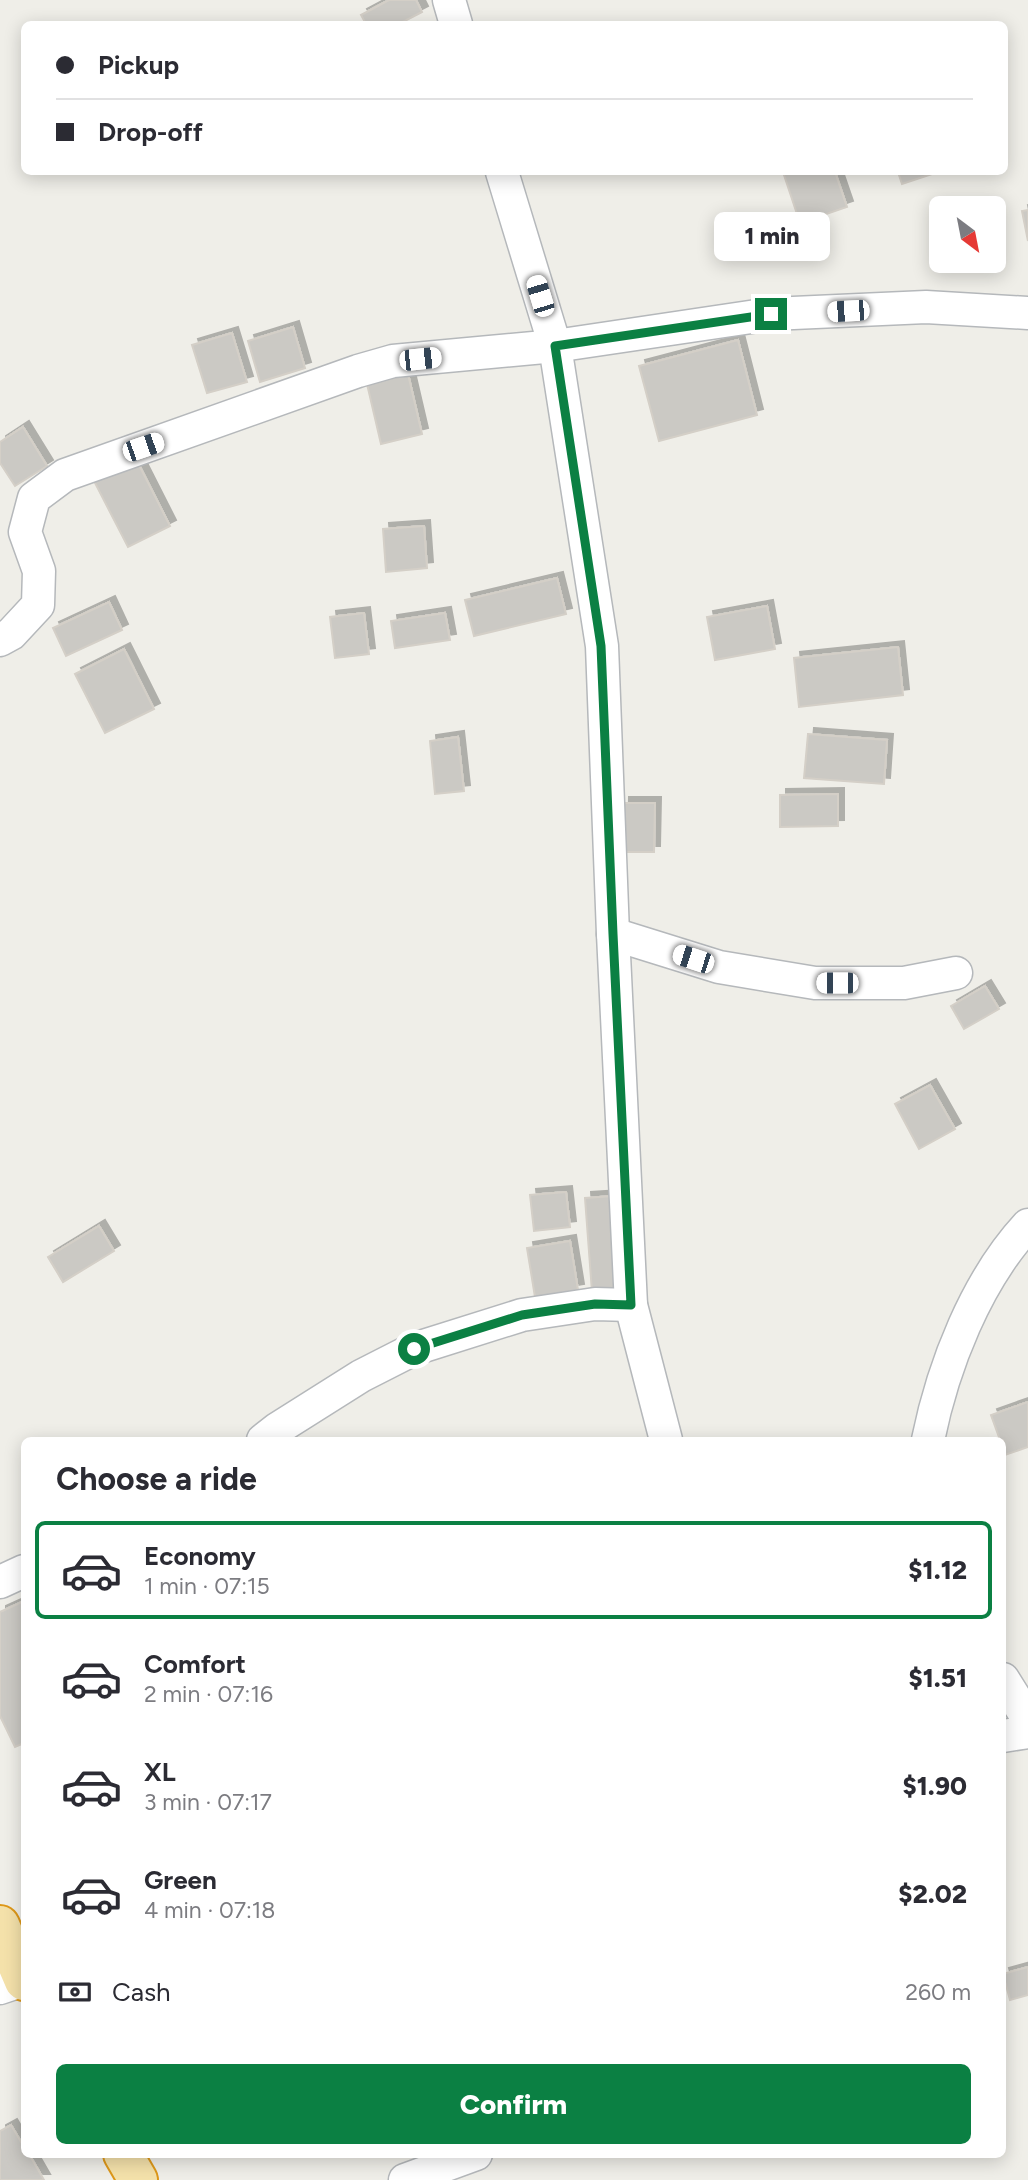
<!DOCTYPE html>
<meta charset="utf-8">
<style>
body{margin:0;font-family:Figtree,sans-serif;background:#f7f7f7;color:#2b2b33;height:100vh;display:flex;flex-direction:column;font-size:26px;white-space:nowrap}
*{box-sizing:border-box;margin:0}
p{font-size:23px;color:#7c7c81}
.icon{flex:none;width:38px;height:38px;fill:none;stroke:currentColor;stroke-width:2;stroke-linecap:round;stroke-linejoin:round}
.map{position:relative;flex:1;overflow:hidden}
.drawer{position:absolute;left:21px;top:1437px;width:985px;height:721px;display:flex;flex-direction:column;background:#fff;border-radius:10px;box-shadow:0 4px 18px #0003}
.drawer>*{flex:none}
.banner{position:absolute;left:21px;top:21px;width:987px;height:154px;border-radius:10px;box-shadow:0 4px 18px #0003;display:grid;align-content:center;height:154px;padding:0 35px;background:#fff}
.needle{width:46px;rotate:148deg}
.controls{position:absolute;left:929px;top:196px;display:grid;gap:14px}
.controls a{display:grid;place-items:center;width:77px;height:77px;border-radius:10px;background:#fff;box-shadow:0 4px 18px #0003;font-size:35px}
.end{position:absolute;width:32px;height:32px;margin:-16px;border:9px solid #0b8043;background:#fff;box-shadow:0 0 0 4px #fff}
.from{border-radius:50%}
.bubble{position:absolute;height:49px;border-radius:10px;background:#fff;box-shadow:0 4px 18px #0003;font-size:23px;font-weight:800;line-height:49px;text-align:center}
.car{position:absolute;width:21px;height:42px;margin:-21px -10px;border-radius:9px;box-shadow:0 0 5px 2px #0007;background:linear-gradient(#fff 24%,#345 0 40%,#fff 0 76%,#345 0 86%,#fff 0)}
.banner b{display:flex;align-items:center;gap:24px;height:66px;font-size:26px}
.banner b+b{border-top:2px solid #e1e1e2}
.banner i{width:18px;height:18px;background:#2b2b33}
ul{padding:0;list-style:none}
li{display:flex;align-items:center;gap:21px;height:98px;margin:0 14px 10px;padding:0 21px;border:4px solid transparent;border-radius:10px}
li div{flex:1}
li b{display:block;font-size:26px}
li em{font-style:normal;font-weight:800}
li.on{border-color:#0b8043}
li>.icon{width:63px;height:63px;stroke-width:1.5}
h2{padding:0 35px;font-size:32px;line-height:84px}
.pay{display:flex;align-items:center;gap:18px;height:77px;padding:0 35px;font-size:26px}
.pay p{margin-inline-start:auto}
.primary-button{display:flex;gap:14px;margin-top:auto;padding:14px 35px}
.primary-button a{flex:1;height:80px;border-radius:10px;background:#0b8043;color:#fff;font-size:28px;font-weight:800;line-height:80px;text-align:center}
.map>svg:first-child{display:block}
</style>
<div class="map">
<svg width="1028" height="2180" viewBox="0 0 1028 2180">
<defs>
<filter id="shadow"><feDropShadow dx="6" dy="-6" stdDeviation="0" flood-color="#0004"/></filter>
</defs>
<rect width="100%" height="100%" fill="#efeee8"/>
<g fill="#cbc9c4" stroke="#d4cfc7" stroke-width="2" filter="url(#shadow)">
<path d="M389,0H416L422,12L399,24H366L361,15Z"/>
<path d="M783,172H835L847,207L800,223Z"/>
<path d="M898,172H938L902,184Z"/>
<path d="M1028,210V241L1022,211Z"/>
<path d="M293,327L305,368L260,382L248,341Z"/>
<path d="M232,333L247,382L207,393L192,345Z"/>
<path d="M738,340L757,415L659,441L639,366Z"/>
<path d="M408,374L422,434L381,444L367,384Z"/>
<path d="M23,427L47,466L15,486L0,463V442Z"/>
<path d="M136,459L170,526L128,547L94,481Z"/>
<path d="M424,526L427,568L386,572L383,529Z"/>
<path d="M557,578L566,614L474,636L465,600Z"/>
<path d="M109,602L122,630L66,656L53,628Z"/>
<path d="M767,606L775,649L715,660L707,617Z"/>
<path d="M364,613L369,654L335,658L330,617Z"/>
<path d="M445,613L450,640L395,648L391,621Z"/>
<path d="M898,647L903,695L799,707L794,658Z"/>
<path d="M124,649L154,709L105,733L75,674Z"/>
<path d="M808,734L887,740L884,784L804,778Z"/>
<path d="M458,737L464,791L435,794L430,741Z"/>
<path d="M838,794V826L780,827V795Z"/>
<path d="M623,803H655L654,852H622Z"/>
<path d="M985,986L999,1009L964,1029L951,1006Z"/>
<path d="M930,1085L955,1129L919,1149L895,1104Z"/>
<path d="M566,1192L570,1227L534,1231L530,1195Z"/>
<path d="M614,1196L620,1290L592,1292L585,1198Z"/>
<path d="M99,1226L114,1251L63,1282L48,1257Z"/>
<path d="M570,1241L578,1290L535,1297L527,1248Z"/>
<path d="M1028,1402V1447L1005,1455L1003,1440H1000L991,1415Z"/>
<path d="M24,1601V1743L15,1747L0,1716V1612Z"/>
<path d="M1028,1967V1995L1010,2000L1003,1974Z"/>
<path d="M11,2125L24,2147V2154H29L44,2180H0V2131Z"/>
</g>
<g fill="none" stroke-linecap="round" stroke-linejoin="round">
<g stroke="#b5b8bb" stroke-width="35">
<g id="minor">
<path d="M449,0L456,24"/>
<path d="M502,172L555,346L602,646L613,934L631,1305L666,1440"/>
<path d="M0,640L11,634L38,605L39,571L25,532L34,498L65,475L358,371L393,361L555,346L771,314L926,307L1028,313"/>
<path d="M613,934L719,967L815,983H904L956,973"/>
<path d="M263,1440L277,1429L361,1376L414,1349L522,1315L595,1304L631,1305"/>
<path d="M928,1440C943,1366 976,1281 1028,1225"/>
<path d="M0,1582L24,1571"/>
<path d="M1003,1679L1028,1719"/>
<path d="M1003,1736L1028,1732"/>
<path d="M0,1988L24,1980"/>
<path d="M405,2180L476,2154"/>
</g>
</g>
<g stroke="#de9819" stroke-width="42">
<g id="trunk">
<path d="M0,1925L24,1981"/>
<path d="M123,2154L138,2180"/>
</g>
</g>
<use href="#minor" stroke="#fff" stroke-width="32"/>
<use href="#trunk" stroke="#f4e1aa" stroke-width="38"/>
</g>
<g fill="none" stroke-linecap="round" stroke-linejoin="round">
<path stroke="#0b8043" stroke-width="9" d="M414,1349L522,1315L595,1304L631,1305L613,934L601,646L555,346L771,314"/>
</g>
</svg>
<div class="controls">
<a><svg class="needle" viewBox="-14 -14 28 28"><path d="M0-13l5 13h-10z" fill="#e53935"/><path d="M0 13l5-13h-10z" fill="#7c7c81"/></svg></a>
</div>
<i class="end from" style="left:414px;top:1349px"></i>
<i class="end" style="left:771px;top:314px"></i>
<div class="bubble" style="left:714px;top:212px;width:116px">1 min</div>
<i class="car" style="left:540px;top:296px;rotate:343deg"></i>
<i class="car" style="left:848px;top:311px;rotate:267deg"></i>
<i class="car" style="left:420px;top:359px;rotate:84deg"></i>
<i class="car" style="left:143px;top:447px;rotate:71deg"></i>
<i class="car" style="left:693px;top:959px;rotate:288deg"></i>
<i class="car" style="left:837px;top:983px;rotate:270deg"></i>
<div class="banner">
<b><i class="from"></i>Pickup</b>
<b><i></i>Drop-off</b>
</div>
<section class="drawer">
<h2>Choose a ride</h2>
<ul>
<li class="on"><svg class="icon" aria-label="car" viewBox="0 0 24 24"><path d="M5 17H2v-5l4-1 3-4h7l3 4 3 1v5h-3M9 17h6M6 11h13"/><circle cx="7" cy="17" r="2"/><circle cx="17" cy="17" r="2"/></svg><div><b>Economy</b><p>1 min · 07:15</p></div><em>$1.12</em></li>
<li><svg class="icon" aria-label="car" viewBox="0 0 24 24"><path d="M5 17H2v-5l4-1 3-4h7l3 4 3 1v5h-3M9 17h6M6 11h13"/><circle cx="7" cy="17" r="2"/><circle cx="17" cy="17" r="2"/></svg><div><b>Comfort</b><p>2 min · 07:16</p></div><em>$1.51</em></li>
<li><svg class="icon" aria-label="car" viewBox="0 0 24 24"><path d="M5 17H2v-5l4-1 3-4h7l3 4 3 1v5h-3M9 17h6M6 11h13"/><circle cx="7" cy="17" r="2"/><circle cx="17" cy="17" r="2"/></svg><div><b>XL</b><p>3 min · 07:17</p></div><em>$1.90</em></li>
<li><svg class="icon" aria-label="car" viewBox="0 0 24 24"><path d="M5 17H2v-5l4-1 3-4h7l3 4 3 1v5h-3M9 17h6M6 11h13"/><circle cx="7" cy="17" r="2"/><circle cx="17" cy="17" r="2"/></svg><div><b>Green</b><p>4 min · 07:18</p></div><em>$2.02</em></li>
</ul>
<div class="pay"><svg class="icon" aria-label="cash" viewBox="0 0 24 24"><path d="M3 7h18v10H3z"/><circle cx="12" cy="12" r="2"/></svg>Cash<p>260 m</p></div>
<div class="primary-button"><a>Confirm</a></div>
</section>
</div>
